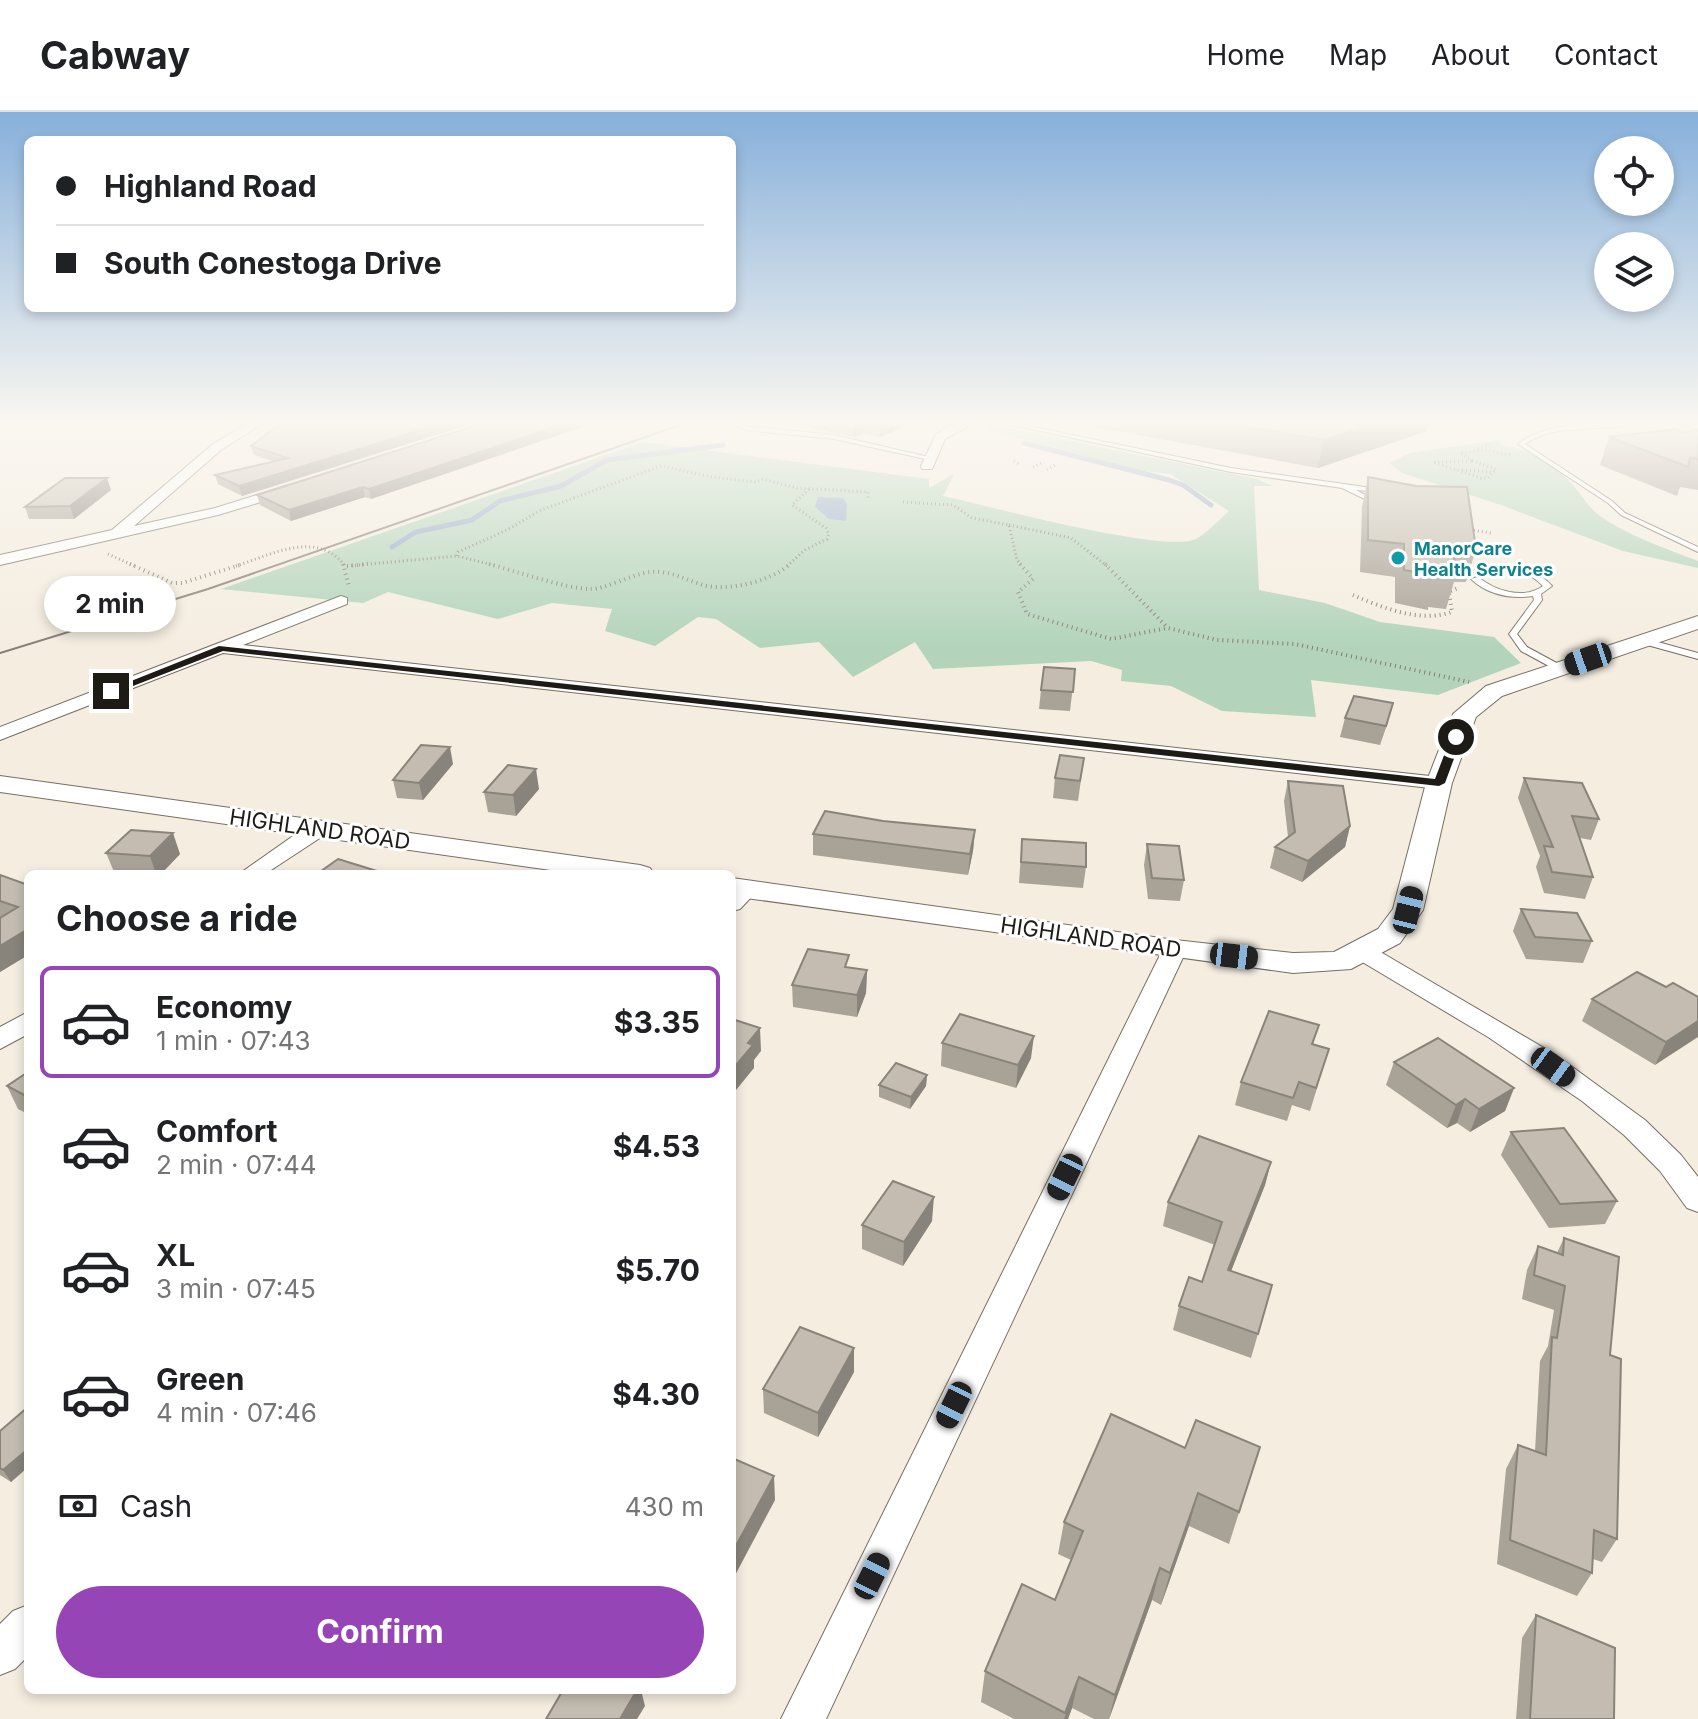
<!DOCTYPE html>
<meta charset="utf-8">
<style>
body{margin:0;font-family:Inter,sans-serif;background:#f2f2f2;color:#202124;height:100vh;display:flex;flex-direction:column;font-size:30px;white-space:nowrap}
*{box-sizing:border-box;margin:0}
p{font-size:26px;color:#757577}
.icon{flex:none;width:44px;height:44px;fill:none;stroke:currentColor;stroke-width:2;stroke-linecap:round;stroke-linejoin:round}
.map{position:relative;flex:1;overflow:hidden}
.sheet{position:absolute;left:24px;top:758px;width:712px;height:824px;display:flex;flex-direction:column;background:#fff;border-radius:12px;box-shadow:0 4px 12px #0003}
.sheet>*{flex:none}
.hud{position:absolute;left:24px;top:24px;width:712px;height:176px;border-radius:12px;box-shadow:0 4px 12px #0003;display:grid;align-content:center;height:176px;padding:0 32px;background:#fff}
.tools{position:absolute;left:1594px;top:24px;display:grid;gap:16px}
.tools a{display:grid;place-items:center;width:80px;height:80px;border-radius:50%;background:#fff;box-shadow:0 4px 12px #0003;font-size:40px}
.end{position:absolute;width:36px;height:36px;margin:-18px;border:10px solid #1e1b16;background:#fff;box-shadow:0 0 0 4px #fff}
.from{border-radius:50%}
.bubble{position:absolute;height:56px;border-radius:28px;background:#fff;box-shadow:0 4px 12px #0003;font-size:26px;font-weight:700;line-height:56px;text-align:center}
.car{position:absolute;width:24px;height:48px;margin:-24px -12px;border-radius:10px;box-shadow:0 0 6px 2px #0007;background:linear-gradient(#222 24%,#8ab4d8 0 40%,#222 0 76%,#8ab4d8 0 86%,#222 0)}
.hud b{display:flex;align-items:center;gap:28px;height:76px;font-size:30px}
.hud b+b{border-top:2px solid #e0e0e0}
.hud i{width:20px;height:20px;background:#202124}
ul{padding:0;list-style:none}
li{display:flex;align-items:center;gap:24px;height:112px;margin:0 16px 12px;padding:0 16px;border:4px solid transparent;border-radius:12px}
li div{flex:1}
li b{display:block;font-size:30px}
li em{font-style:normal;font-weight:700}
li.active{border-color:#9545b5}
li>.icon{width:72px;height:72px;stroke-width:1.5}
h2{padding:0 32px;font-size:36px;line-height:96px}
.pay{display:flex;align-items:center;gap:20px;height:88px;padding:0 32px;font-size:30px}
.pay p{margin-inline-start:auto}
.action{display:flex;gap:16px;margin-top:auto;padding:16px 32px}
.action a{flex:1;height:92px;border-radius:48px;background:#9545b5;color:#fff;font-size:32px;font-weight:700;line-height:92px;text-align:center}
header{display:flex;align-items:center;gap:48px;box-sizing:border-box;height:112px;padding:0 40px;background:#fff;border-bottom:2px solid #e0e0e0}
header strong{font-size:38px}
nav{display:flex;gap:44px;margin-inline-start:auto;font-size:28px}
.map>svg:first-child{display:block}
</style>
<header>
<strong>Cabway</strong>
<nav><a>Home</a><a>Map</a><a>About</a><a>Contact</a></nav>
</header>
<div class="map">
<svg width="1698" height="1607" viewBox="0 0 1698 1607">
<rect width="100%" height="100%" fill="#f5ede0"/>
<g fill="#b3d4bb">
<path d="M988,312L1257,367L1273,374H1254L1259,478L1325,491L1380,510L1494,525L1521,551L1438,583L1311,568L1316,605L1222,599L1171,574L1121,569L1122,558L1091,549L933,557L915,530L853,565L819,530L760,536L716,507L698,505L655,534L605,519L612,497L552,491L498,507L388,480L363,491L221,477L643,330L929,367V376L954,362L943,384C985,393 1165,442 1196,427C1207,421 1219,408 1229,399L1170,362L1118,356L1079,342L986,318Z"/>
<path d="M1499,328L1501,333C1526,335 1554,353 1571,371C1581,382 1589,396 1600,404C1630,425 1665,436 1698,449V456L1623,439L1501,393L1402,361L1389,351L1410,341Z"/>
</g>
<path fill="#96abc8" d="M818,385L843,386L847,392L846,409L829,407L815,395Z"/>
<g fill="none" stroke-linecap="round" stroke-linejoin="round">
<g stroke="#96abc8" stroke-width="5">
<path d="M1024,331L1169,368L1183,373L1211,393"/>
<path d="M392,435L416,420L472,408L500,389L561,374L607,348L723,333"/>
</g>
<g stroke="#756f63" stroke-width="2">
<g id="service">
<path d="M737,310H744L742,312L746,314L834,323L933,346L930,348L834,327L745,318L736,313Z"/>
<path d="M998,310H1010L1231,356L1379,377L1382,379L1381,380L1356,378L1380,391L1375,392L1342,376L1231,360Z"/>
<path d="M1607,310H1637C1602,322 1559,309 1525,332L1612,389L1625,401L1698,435V440L1621,403L1608,391L1518,332C1542,313 1578,312 1607,310Z"/>
<path d="M1675,310L1698,313V317L1676,311Z"/>
<path d="M1494,453C1516,452 1537,457 1552,474L1541,482L1542,488L1517,522L1527,535L1564,555V559H1558L1521,539L1509,522L1534,488L1533,484C1511,487 1488,483 1471,467L1478,465C1495,479 1524,488 1543,474C1526,455 1499,455 1476,461L1472,459Z"/>
<path d="M1643,526L1698,541V547L1640,531V527Z"/>
</g>
</g>
<g stroke="#756f63" stroke-width="2">
<g id="minor">
<path d="M250,310H265L221,338L134,414L215,396L289,373L294,374V380L218,403L0,453V443L112,418L213,332Z"/>
<path d="M957,310H976L945,327L932,357H922L921,354L936,322Z"/>
<path d="M341,484L347,486V492L243,533L1439,665L1449,671L1439,677L223,541L0,628V615Z"/>
<path d="M318,710L326,712L329,717L326,722L265,762H239L310,712Z"/>
<path d="M747,770L755,772L759,777L740,797L732,799V779Z"/>
<path d="M1175,829L1184,832L1187,837L826,1607H781L1163,837L1166,832Z"/>
<path d="M1363,832L1372,835L1556,943L1645,1008L1681,1043L1698,1065V1100L1687,1096L1660,1059L1624,1023L1582,989L1488,925L1354,845L1351,840L1354,835Z"/>
<path d="M28,900V922L0,937V915Z"/>
<path d="M28,1493V1544L15,1557L0,1563V1512L13,1499Z"/>
</g>
</g>
<g stroke="#756f63" stroke-width="2">
<g id="tertiary">
<path d="M1698,504V517L1502,584L1476,605L1452,671L1423,798L1400,831L1351,857L1293,861L732,784V766L1175,828L1293,841L1334,840L1378,817L1393,797L1426,671L1453,602L1486,574Z"/>
<path d="M0,664L640,753L650,756L654,762H579L0,680Z"/>
</g>
</g>
<g stroke="#827d74" stroke-width="3" stroke-dasharray="1 3" stroke-linecap="butt">
<path d="M1478,337L1495,330"/>
<path d="M1014,349L1020,353"/>
<path d="M1472,349L1496,357L1488,366H1481L1433,350Z"/>
<path d="M1472,349L1460,341L1486,338L1510,343"/>
<path d="M1472,349H1476"/>
<path d="M1033,355L1044,350"/>
<path d="M1047,358L1057,352"/>
<path d="M1462,358L1493,360"/>
<path d="M903,390L953,393L972,406L1009,413L1017,448L1022,454"/>
<path d="M1009,413L1071,426L1107,454"/>
<path d="M1466,417L1491,421"/>
<path d="M108,442L135,454"/>
<path d="M457,444L458,440L507,418L541,398L661,354L712,365L756,370L763,367L797,376L868,380V386"/>
<path d="M236,454C271,443 317,417 345,454"/>
<path d="M347,454L457,444L497,454"/>
<path d="M787,454L805,438L827,427L829,422L826,416L792,393L809,377"/>
</g>
<g stroke="#827d74" stroke-width="4" stroke-dasharray="1 4" stroke-linecap="butt">
<path d="M130,452L172,471H182L243,452"/>
<path d="M343,452L349,474"/>
<path d="M489,452C516,459 566,477 591,477C603,478 632,462 650,460C669,458 684,467 703,473C727,480 772,469 790,452"/>
<path d="M1020,452L1033,467L1018,480L1027,502L1111,527L1168,516L1217,528L1295,532L1469,570"/>
<path d="M1105,452L1168,516"/>
<path d="M347,454L368,452"/>
<path d="M1353,483C1383,496 1420,511 1452,500L1449,480L1460,475"/>
</g>
<use href="#service" fill="#fff" fill-rule="evenodd"/>
<use href="#minor" fill="#fff" fill-rule="evenodd"/>
<use href="#tertiary" fill="#fff" fill-rule="evenodd"/>
<path stroke="#847e75" stroke-width="2" d="M0,541L208,477L689,310"/>
</g>
<g fill="#a9a297">
<path d="M282,310H477L242,384L218,372L215,363L273,349L254,343L251,334Z"/>
<path d="M487,310H597L371,387L365,385L291,409L260,393L257,383Z"/>
<path d="M784,310H915L880,325L864,321L854,325Z"/>
<path d="M1090,310H1429L1427,319L1318,356L1089,314Z"/>
<path d="M1698,318V378L1680,375L1677,384L1600,353L1609,325Z"/>
<path d="M1368,365L1476,437L1466,470H1454L1446,497L1428,495V498L1395,491V465L1360,460L1362,395Z"/>
<path d="M111,378L74,407H29L25,395Z"/>
<path d="M1075,557L1070,599L1039,597L1041,578Z"/>
<path d="M1345,606L1388,610L1380,633L1340,625Z"/>
<path d="M1084,646L1078,689L1053,686L1055,666Z"/>
<path d="M453,652L423,688L397,686L393,668Z"/>
<path d="M1524,666L1599,707L1591,728L1580,726L1593,765L1585,787L1544,781L1536,755L1540,744L1518,686Z"/>
<path d="M1288,669L1350,714L1345,735L1302,770L1270,756L1275,735L1288,725L1284,689Z"/>
<path d="M539,677L516,704L488,700L484,680Z"/>
<path d="M883,709L975,718L973,739L968,763L813,743V722Z"/>
<path d="M1022,727L1086,755L1083,776L1019,771Z"/>
<path d="M1147,732L1184,768L1180,789L1148,787L1144,753Z"/>
<path d="M106,741L180,742L161,762H115Z"/>
<path d="M0,763L28,773V843L0,860Z"/>
<path d="M1521,797L1592,829L1583,851L1526,847L1513,819Z"/>
<path d="M849,856L867,858L866,881L857,905L793,895L792,873Z"/>
<path d="M1666,875L1698,885L1655,953L1582,909L1592,887Z"/>
<path d="M1319,913L1313,933L1329,937L1310,999L1292,993L1287,1009L1235,993L1241,970Z"/>
<path d="M942,931L1031,946L1016,976L941,954Z"/>
<path d="M1394,950L1514,976L1505,999L1470,1020L1457,1011L1447,1016L1386,973Z"/>
<path d="M28,960V1002L18,997L7,974Z"/>
<path d="M927,963L926,974L910,997L879,985V973Z"/>
<path d="M1511,1020L1617,1089L1605,1112L1549,1116L1501,1043Z"/>
<path d="M1271,1050L1265,1073L1231,1159L1272,1173L1251,1246L1173,1218L1179,1194L1202,1170L1215,1133L1163,1114L1168,1090Z"/>
<path d="M932,1109L903,1154L862,1137V1113Z"/>
<path d="M1564,1126L1610,1243L1617,1427L1602,1450L1593,1447L1592,1461L1577,1484L1497,1452L1506,1357L1518,1333L1535,1339L1540,1249L1548,1234L1554,1198L1522,1187L1527,1158L1538,1134L1557,1141Z"/>
<path d="M854,1236V1260L818,1325L764,1301L763,1277Z"/>
<path d="M28,1295V1355L11,1370L0,1363V1319Z"/>
<path d="M1260,1335L1229,1432L1189,1414L1161,1493L1152,1488L1109,1607H1094L1072,1596L1068,1607H1014L981,1590L985,1559L1055,1488L1071,1448L1058,1442L1064,1410L1185,1336Z"/>
<path d="M1536,1503L1614,1607H1516L1522,1526Z"/>
</g>
<g fill="#89847b">
<path d="M447,310H477L242,384L239,374Z"/>
<path d="M570,310H597L371,387L369,377Z"/>
<path d="M854,310H865L864,321L854,325Z"/>
<path d="M880,310H915L880,325Z"/>
<path d="M1379,310H1429L1427,319L1318,356L1324,328Z"/>
<path d="M107,366L111,378L74,407L70,394Z"/>
<path d="M363,375L365,385L291,409L289,398Z"/>
<path d="M450,635L453,652L423,688L419,671Z"/>
<path d="M536,657L539,677L516,704L513,683Z"/>
<path d="M1350,714L1345,735L1302,770L1308,749Z"/>
<path d="M975,718L973,739L968,763L970,742Z"/>
<path d="M173,721L180,742L161,762H156L150,744Z"/>
<path d="M28,817V843L0,860V834Z"/>
<path d="M867,858L866,881L857,905V883Z"/>
<path d="M1698,909V925L1655,953L1666,930Z"/>
<path d="M760,916L761,939L754,948V956L732,983V958L748,931Z"/>
<path d="M1034,924L1031,946L1016,976L1018,953Z"/>
<path d="M927,963L926,974L910,997L911,985Z"/>
<path d="M1514,976L1505,999L1470,1020L1479,997Z"/>
<path d="M1465,987L1457,1011L1447,1016L1456,993Z"/>
<path d="M1271,1050L1265,1073L1222,1182L1228,1158Z"/>
<path d="M934,1085L932,1109L903,1154L904,1130Z"/>
<path d="M854,1236V1260L818,1325V1301Z"/>
<path d="M28,1337V1355L11,1370L3,1358Z"/>
<path d="M774,1364L775,1388L732,1469V1441Z"/>
<path d="M1198,1381L1189,1414L1161,1493L1170,1461Z"/>
<path d="M1160,1456L1152,1488L1109,1607L1115,1583Z"/>
<path d="M1079,1565L1072,1596L1068,1607H1064Z"/>
<path d="M637,1578H641L645,1594L637,1607H620Z"/>
</g>
<g fill="#c4bcb0" stroke="#89847b" stroke-width="2">
<path d="M282,310H447L239,374L215,363L288,346L251,334Z"/>
<path d="M487,310H570L369,377L363,375L289,398L257,383Z"/>
<path d="M1220,310H1379L1324,328Z"/>
<path d="M1676,317L1682,320L1698,318V347L1690,346L1688,355L1609,325Z"/>
<path d="M1368,365L1416,374L1467,375L1476,437H1453L1456,463L1436,461L1437,464L1404,458V432L1368,428Z"/>
<path d="M65,366H107L70,394L25,395Z"/>
<path d="M1044,555L1075,557L1073,580L1041,578Z"/>
<path d="M1354,584L1393,591L1386,614L1345,606Z"/>
<path d="M421,633L450,635L419,671L393,668Z"/>
<path d="M1060,643L1084,646L1080,669L1055,666Z"/>
<path d="M508,653L536,657L513,683L484,680Z"/>
<path d="M1524,666L1582,671L1599,707L1572,704L1593,765L1552,760L1544,734L1553,735Z"/>
<path d="M1288,669L1343,674L1350,714L1308,749L1275,735L1295,720Z"/>
<path d="M825,699L883,709L975,718L970,742L813,722Z"/>
<path d="M131,718L173,721L150,744L106,741Z"/>
<path d="M1022,727L1086,731V755L1021,750Z"/>
<path d="M1147,732L1179,734L1184,768L1152,766Z"/>
<path d="M338,747L377,759L374,762H317Z"/>
<path d="M0,763L28,773V817L0,834V806L18,795L0,789Z"/>
<path d="M1521,797L1577,801L1592,829L1535,825Z"/>
<path d="M808,837L849,843L845,855L867,858L857,883L792,873Z"/>
<path d="M1637,860L1666,875L1673,871L1698,885V909L1666,930L1592,887Z"/>
<path d="M1269,899L1319,913L1312,932L1329,937L1316,976L1299,970L1293,986L1241,970Z"/>
<path d="M960,902L1034,924L1018,953L942,931Z"/>
<path d="M732,907L760,916L748,931L753,933L732,958Z"/>
<path d="M1438,926L1514,976L1479,997L1465,987L1456,993L1394,950Z"/>
<path d="M896,951L927,963L911,985L879,973Z"/>
<path d="M28,960V985L7,974Z"/>
<path d="M1564,1016L1617,1089L1560,1092L1511,1020Z"/>
<path d="M1199,1024L1271,1050L1228,1158L1272,1173L1258,1222L1179,1194L1189,1165L1202,1170L1222,1110L1168,1090Z"/>
<path d="M893,1069L934,1085L904,1130L862,1113Z"/>
<path d="M1564,1126L1619,1145L1610,1243L1621,1247L1617,1427L1594,1418L1592,1461L1510,1428L1518,1333L1546,1343L1552,1225L1557,1226L1565,1174L1534,1163L1538,1134L1563,1143Z"/>
<path d="M800,1215L854,1236L818,1301L763,1277Z"/>
<path d="M28,1295V1337L3,1358L0,1356V1319Z"/>
<path d="M1111,1302L1185,1336L1196,1308L1260,1335L1239,1400L1198,1381L1170,1461L1160,1456L1115,1583L1079,1565L1065,1601L985,1559L1022,1472L1055,1488L1083,1419L1064,1410Z"/>
<path d="M732,1346L774,1364L732,1441Z"/>
<path d="M1536,1503L1615,1536L1614,1607H1530Z"/>
<path d="M563,1578H637L620,1607H546Z"/>
</g>
<linearGradient id="sky" x2="0" y2="1"><stop stop-color="#87b0db"/><stop offset="0.58" stop-color="#faf7f1"/><stop offset="1" stop-color="#faf7f1" stop-opacity="0"/></linearGradient>
<rect width="1698" height="535" fill="url(#sky)"/>
<path fill="#1e1b16" d="M219,534L1435,667L1451,625L1456,622L1462,625L1445,671L1439,674L223,539L115,581L106,579Z"/>
<circle fill="#0f9aa8" stroke="#fff" stroke-width="3" cx="1398" cy="446" r="8"/>
<g text-anchor="middle" dominant-baseline="central" stroke-width="6" stroke-linejoin="round" paint-order="stroke">
<g font-size="18" font-weight="bold" fill="#0d838f" stroke="#fff" text-anchor="start">
<text x="1414" y="436">ManorCare<tspan x="1414" dy="21">Health Services</tspan></text>
</g>
<g font-size="22" fill="#1e1b16" stroke="#fff">
<text transform="translate(320 717) rotate(8)">HIGHLAND ROAD</text>
<text transform="translate(1091 825) rotate(8)">HIGHLAND ROAD</text>
</g>
</g>
</svg>
<div class="tools">
<a><svg class="icon" aria-label="locate" viewBox="0 0 24 24"><circle cx="12" cy="12" r="6"/><path d="M12 2v4M12 18v4M2 12h4M18 12h4"/></svg></a>
<a><svg class="icon" aria-label="layers" viewBox="0 0 24 24"><path d="M12 4l9 5-9 5-9-5zM3 14l9 5 9-5"/></svg></a>
</div>
<i class="end from" style="left:1456px;top:625px"></i>
<i class="end" style="left:111px;top:579px"></i>
<div class="bubble" style="left:44px;top:464px;width:132px">2 min</div>
<i class="car" style="left:1588px;top:547px;rotate:251deg"></i>
<i class="car" style="left:1408px;top:798px;rotate:14deg"></i>
<i class="car" style="left:1234px;top:844px;rotate:97deg"></i>
<i class="car" style="left:1553px;top:955px;rotate:126deg"></i>
<i class="car" style="left:1065px;top:1065px;rotate:206deg"></i>
<i class="car" style="left:954px;top:1293px;rotate:206deg"></i>
<i class="car" style="left:872px;top:1464px;rotate:26deg"></i>
<div class="hud">
<b><i class="from"></i>Highland Road</b>
<b><i></i>South Conestoga Drive</b>
</div>
<section class="sheet">
<h2>Choose a ride</h2>
<ul>
<li class="active"><svg class="icon" aria-label="car" viewBox="0 0 24 24"><path d="M5 17H2v-5l4-1 3-4h7l3 4 3 1v5h-3M9 17h6M6 11h13"/><circle cx="7" cy="17" r="2"/><circle cx="17" cy="17" r="2"/></svg><div><b>Economy</b><p>1 min · 07:43</p></div><em>$3.35</em></li>
<li><svg class="icon" aria-label="car" viewBox="0 0 24 24"><path d="M5 17H2v-5l4-1 3-4h7l3 4 3 1v5h-3M9 17h6M6 11h13"/><circle cx="7" cy="17" r="2"/><circle cx="17" cy="17" r="2"/></svg><div><b>Comfort</b><p>2 min · 07:44</p></div><em>$4.53</em></li>
<li><svg class="icon" aria-label="car" viewBox="0 0 24 24"><path d="M5 17H2v-5l4-1 3-4h7l3 4 3 1v5h-3M9 17h6M6 11h13"/><circle cx="7" cy="17" r="2"/><circle cx="17" cy="17" r="2"/></svg><div><b>XL</b><p>3 min · 07:45</p></div><em>$5.70</em></li>
<li><svg class="icon" aria-label="car" viewBox="0 0 24 24"><path d="M5 17H2v-5l4-1 3-4h7l3 4 3 1v5h-3M9 17h6M6 11h13"/><circle cx="7" cy="17" r="2"/><circle cx="17" cy="17" r="2"/></svg><div><b>Green</b><p>4 min · 07:46</p></div><em>$4.30</em></li>
</ul>
<div class="pay"><svg class="icon" aria-label="cash" viewBox="0 0 24 24"><path d="M3 7h18v10H3z"/><circle cx="12" cy="12" r="2"/></svg>Cash<p>430 m</p></div>
<div class="action"><a>Confirm</a></div>
</section>
</div>
